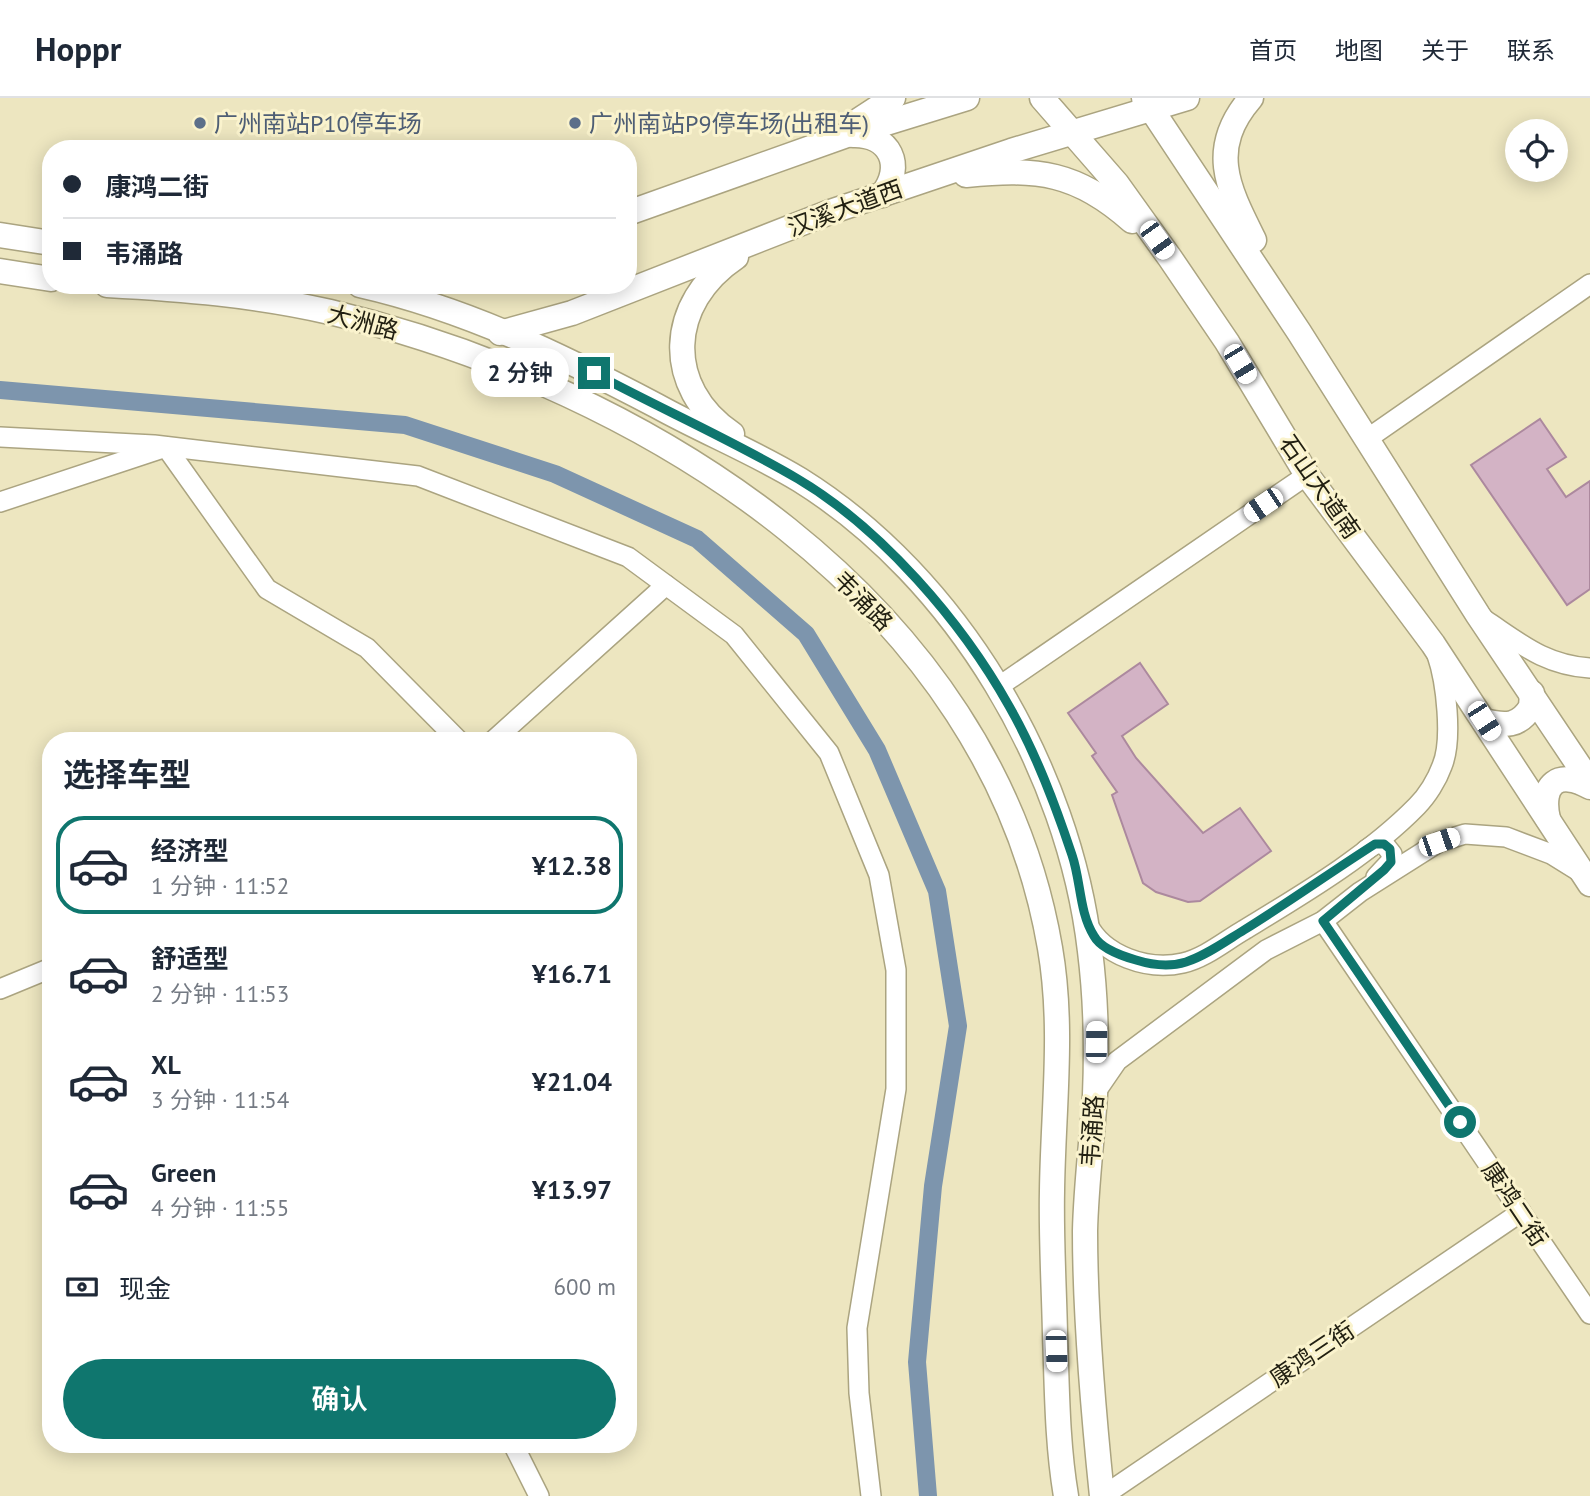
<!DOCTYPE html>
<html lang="zh">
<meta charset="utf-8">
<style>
body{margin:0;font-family:"PT Sans","Noto Sans SC",sans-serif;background:#f2f2f3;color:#1f2937;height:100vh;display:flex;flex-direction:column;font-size:26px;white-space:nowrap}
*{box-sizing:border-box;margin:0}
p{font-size:23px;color:#747a83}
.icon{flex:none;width:38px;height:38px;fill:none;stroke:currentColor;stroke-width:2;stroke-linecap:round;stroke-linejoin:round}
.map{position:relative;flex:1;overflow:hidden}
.side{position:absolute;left:42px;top:634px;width:595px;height:721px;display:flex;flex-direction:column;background:#fff;border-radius:28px;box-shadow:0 4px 18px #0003}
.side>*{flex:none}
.guide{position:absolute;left:42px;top:42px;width:595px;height:154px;border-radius:28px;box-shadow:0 4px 18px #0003;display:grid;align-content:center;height:154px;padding:0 21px;background:#fff}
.controls{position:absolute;left:1505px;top:21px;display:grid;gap:14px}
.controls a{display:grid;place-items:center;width:63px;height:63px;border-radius:50%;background:#fff;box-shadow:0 4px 18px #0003;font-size:35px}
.end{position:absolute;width:32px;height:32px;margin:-16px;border:9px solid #0f766e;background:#fff;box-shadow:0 0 0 4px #fff}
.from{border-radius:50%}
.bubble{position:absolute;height:49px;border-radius:24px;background:#fff;box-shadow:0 4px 18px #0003;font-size:23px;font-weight:600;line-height:49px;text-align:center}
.car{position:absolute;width:21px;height:42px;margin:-21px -10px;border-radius:9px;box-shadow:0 0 5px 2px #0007;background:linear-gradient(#fff 24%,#345 0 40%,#fff 0 76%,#345 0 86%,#fff 0)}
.guide b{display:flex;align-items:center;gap:24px;height:66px;font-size:26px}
.guide b+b{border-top:2px solid #e0e1e3}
.guide i{width:18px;height:18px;background:#1f2937}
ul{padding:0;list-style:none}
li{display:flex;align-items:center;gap:21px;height:98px;margin:0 14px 10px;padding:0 7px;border:4px solid transparent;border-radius:28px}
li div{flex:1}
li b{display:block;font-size:26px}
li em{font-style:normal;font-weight:600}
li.active{border-color:#0f766e}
li>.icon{width:63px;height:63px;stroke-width:1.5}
h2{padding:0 21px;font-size:32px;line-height:84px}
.pay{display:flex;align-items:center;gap:18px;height:77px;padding:0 21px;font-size:26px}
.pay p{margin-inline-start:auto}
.button{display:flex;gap:14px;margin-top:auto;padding:14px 21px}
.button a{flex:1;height:80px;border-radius:42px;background:#0f766e;color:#fff;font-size:28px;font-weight:600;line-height:80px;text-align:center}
header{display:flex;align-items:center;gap:42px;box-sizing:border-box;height:98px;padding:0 35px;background:#fff;border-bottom:2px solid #e0e1e3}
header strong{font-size:33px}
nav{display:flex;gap:38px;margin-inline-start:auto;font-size:24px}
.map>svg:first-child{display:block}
</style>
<header>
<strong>Hoppr</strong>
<nav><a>首页</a><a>地图</a><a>关于</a><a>联系</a></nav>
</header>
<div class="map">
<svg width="1590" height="1398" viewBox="0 0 1590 1398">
<rect width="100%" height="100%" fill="#ede6c0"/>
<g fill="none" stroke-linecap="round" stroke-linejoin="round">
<path stroke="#7d95ad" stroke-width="18" d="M0,292L405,327L555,376L697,441L806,536L877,652L937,793L958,928L933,1088L917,1264L928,1398"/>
</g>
<g fill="#d3b3c5" stroke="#ac899e" stroke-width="2">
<path d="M1540,321L1566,359L1547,371L1566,399L1590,383V491L1567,507L1471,367Z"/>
<path d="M1140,565L1168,606L1122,638L1136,660L1203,735L1240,710L1271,753L1200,803L1188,804L1156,794L1143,785L1112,697L1117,694L1092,658L1096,655L1068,615Z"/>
</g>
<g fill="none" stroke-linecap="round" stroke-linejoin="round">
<g stroke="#aba480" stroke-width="22">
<g id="minor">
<path d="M0,339L154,347L418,378L628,459L734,537L829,655L879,777L896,872V991L857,1230L859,1295L871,1398"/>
<path d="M1367,341L1590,186"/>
<path d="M0,404L166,349L267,491L367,550L458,642"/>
<path d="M1485,522C1521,546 1545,567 1590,570"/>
<path d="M998,589L1307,377"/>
<path d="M494,642L666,487"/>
<path d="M1366,752L1375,746H1384L1392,756L1390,764L1376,779"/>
<path d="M1323,823L1590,1216"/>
<path d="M1087,825C1103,858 1148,873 1183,865C1205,860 1225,843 1244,832C1303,796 1368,758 1417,708C1427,698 1437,682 1442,668C1453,642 1446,583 1437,557"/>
<path d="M0,891L51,870"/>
<path d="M1095,995L1117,963L1266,852L1323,823L1360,794L1439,744L1465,736L1506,739L1551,756L1580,774"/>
<path d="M513,1346L539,1398"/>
<path d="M1103,1398L1521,1114"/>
</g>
</g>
<g stroke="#aba480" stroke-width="27">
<g id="major">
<path d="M1042,0L1117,86L1170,160L1227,244L1307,377L1433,546L1590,786"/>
<path d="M1144,0L1299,234L1478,517L1590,684"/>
<path d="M1251,0C1207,51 1228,90 1254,142"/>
<path d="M853,26L893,0"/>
<path d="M853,37C890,36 905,68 882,97"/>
<path d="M966,77C1038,70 1077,74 1132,123"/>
<path d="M628,115L847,37L967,0"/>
<path d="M0,137L51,145"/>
<path d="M0,173L51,181"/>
<path d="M107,187C181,191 257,197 330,214C647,290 991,504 1050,850C1064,930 1053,1012 1052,1093C1051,1140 1054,1189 1055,1236C1057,1290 1057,1345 1066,1398"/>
<path d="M360,187C466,211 562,258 657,308C704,334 754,354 800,382C957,480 1069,671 1090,853C1096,901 1097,949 1095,997C1092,1042 1086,1088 1085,1133C1085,1221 1093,1311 1102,1398"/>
<path d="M500,235L572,215L830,114L1011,53L1187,0"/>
<path d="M732,336C663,289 667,205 736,159"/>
<path d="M1484,623C1505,628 1519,629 1531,609L1532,595"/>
<path d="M1548,721C1540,686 1558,671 1590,689"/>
</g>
</g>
<use href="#minor" stroke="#fff" stroke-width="19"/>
<use href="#major" stroke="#fff" stroke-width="24"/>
</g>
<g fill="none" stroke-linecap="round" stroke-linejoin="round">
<path stroke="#0f766e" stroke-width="9" d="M594,275C661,311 732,342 798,381C881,430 962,524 1009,608C1036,655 1055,706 1072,757C1081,783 1079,814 1094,838C1101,851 1122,858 1136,862C1152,867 1170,869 1186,864C1207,857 1226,843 1244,832C1289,804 1331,774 1375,746H1384L1390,751L1391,764L1384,772L1323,823L1460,1024"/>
</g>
<g fill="#5c6f8a" stroke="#faf3cd" stroke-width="2.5">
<circle cx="200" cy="25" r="7"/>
<circle cx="575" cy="25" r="7"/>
</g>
<g text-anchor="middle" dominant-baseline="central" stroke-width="6" stroke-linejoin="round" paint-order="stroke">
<g font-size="24" fill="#4e5e75" stroke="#faf3cd" text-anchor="start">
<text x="214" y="25">广州南站P10停车场</text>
<text x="589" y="25">广州南站P9停车场(出租车)</text>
</g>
<g font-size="24" fill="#222012" stroke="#faf3cd">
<text transform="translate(845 110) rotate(-20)">汉溪大道西</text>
<text transform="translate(363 224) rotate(15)">大洲路</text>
<text transform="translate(1320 389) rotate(55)">石山大道南</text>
<text transform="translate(863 503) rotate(45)">韦涌路</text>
<text transform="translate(1092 1033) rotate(-86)">韦涌路</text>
<text transform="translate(1515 1106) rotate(56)">康鸿二街</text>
<text transform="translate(1312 1256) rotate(-34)">康鸿三街</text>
</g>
</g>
</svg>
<div class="controls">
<a><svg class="icon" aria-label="locate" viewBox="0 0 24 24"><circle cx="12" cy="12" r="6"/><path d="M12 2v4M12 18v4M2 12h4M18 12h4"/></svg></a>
</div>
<i class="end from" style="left:1460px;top:1024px"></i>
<i class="end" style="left:594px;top:275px"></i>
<div class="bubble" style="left:471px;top:250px;width:98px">2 分钟</div>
<i class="car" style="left:1157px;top:142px;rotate:144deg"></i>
<i class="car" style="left:1240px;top:266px;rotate:149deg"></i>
<i class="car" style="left:1263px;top:407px;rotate:236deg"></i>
<i class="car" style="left:1484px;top:623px;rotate:147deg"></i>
<i class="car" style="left:1439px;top:744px;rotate:71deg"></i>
<i class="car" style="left:1096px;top:944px;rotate:1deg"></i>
<i class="car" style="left:1056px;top:1253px;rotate:178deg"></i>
<div class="guide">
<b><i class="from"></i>康鸿二街</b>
<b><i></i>韦涌路</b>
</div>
<section class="side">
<h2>选择车型</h2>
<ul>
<li class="active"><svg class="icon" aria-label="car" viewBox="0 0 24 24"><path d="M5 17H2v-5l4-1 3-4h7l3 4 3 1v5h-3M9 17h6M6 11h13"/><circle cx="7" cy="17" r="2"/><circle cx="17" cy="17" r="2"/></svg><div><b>经济型</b><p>1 分钟 · 11:52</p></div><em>¥12.38</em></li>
<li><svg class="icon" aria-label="car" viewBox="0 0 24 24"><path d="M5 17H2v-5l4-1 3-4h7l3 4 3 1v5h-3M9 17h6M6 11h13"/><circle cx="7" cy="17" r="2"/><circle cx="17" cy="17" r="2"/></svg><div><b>舒适型</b><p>2 分钟 · 11:53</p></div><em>¥16.71</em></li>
<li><svg class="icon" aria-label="car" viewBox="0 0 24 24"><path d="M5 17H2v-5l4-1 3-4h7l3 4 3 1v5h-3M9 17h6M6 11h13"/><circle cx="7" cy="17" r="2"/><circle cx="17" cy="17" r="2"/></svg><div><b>XL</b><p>3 分钟 · 11:54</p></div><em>¥21.04</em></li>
<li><svg class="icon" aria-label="car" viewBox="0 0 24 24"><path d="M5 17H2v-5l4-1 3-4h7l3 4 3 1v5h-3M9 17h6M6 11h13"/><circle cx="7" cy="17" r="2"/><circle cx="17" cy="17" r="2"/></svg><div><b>Green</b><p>4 分钟 · 11:55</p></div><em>¥13.97</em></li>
</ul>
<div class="pay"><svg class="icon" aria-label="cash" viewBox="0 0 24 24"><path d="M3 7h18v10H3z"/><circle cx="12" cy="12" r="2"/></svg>现金<p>600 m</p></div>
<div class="button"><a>确认</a></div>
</section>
</div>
